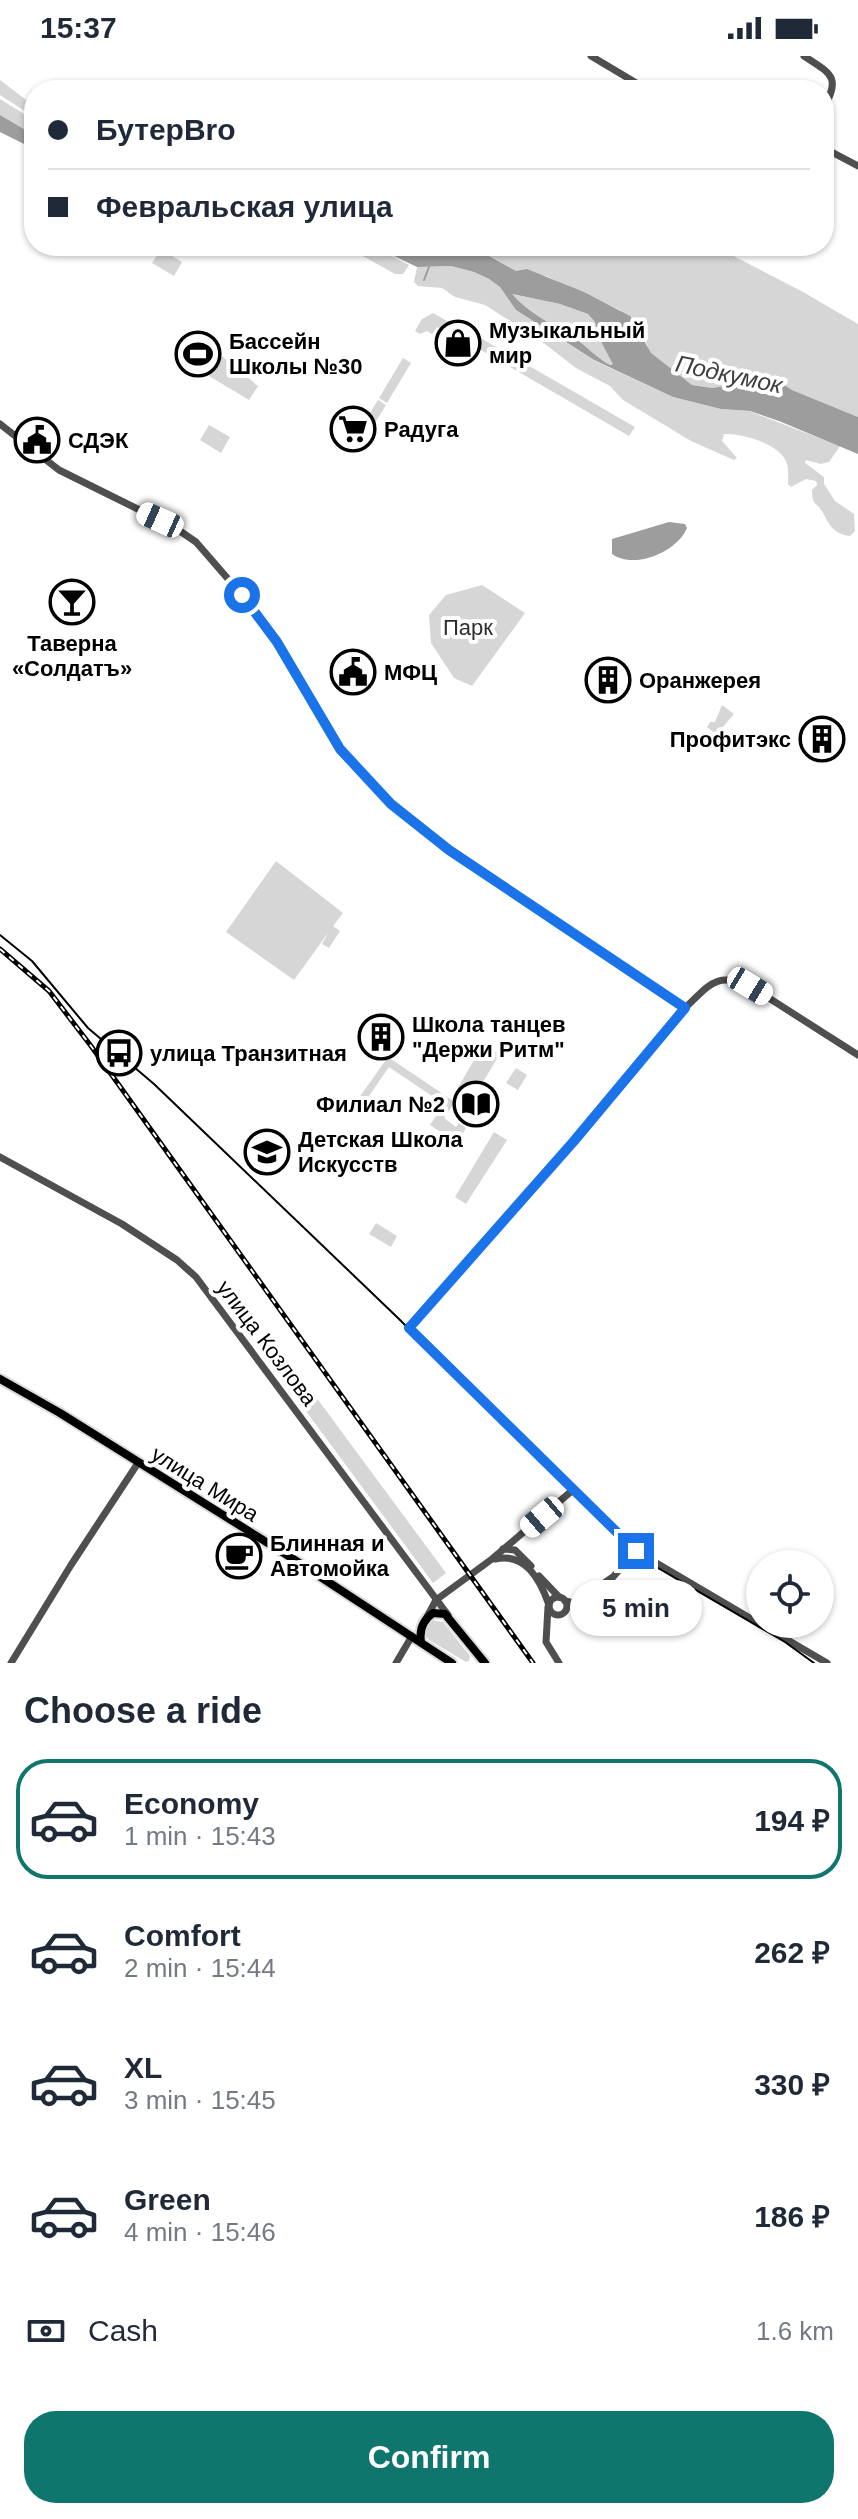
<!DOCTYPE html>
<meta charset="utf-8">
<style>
body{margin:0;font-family:Arial,sans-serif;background:#f6f6f7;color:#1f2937;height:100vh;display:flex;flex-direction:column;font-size:30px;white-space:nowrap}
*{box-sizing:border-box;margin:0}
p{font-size:26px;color:#747a83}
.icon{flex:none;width:44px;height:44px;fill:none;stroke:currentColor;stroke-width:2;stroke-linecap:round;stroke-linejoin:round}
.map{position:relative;height:1607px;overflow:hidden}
.side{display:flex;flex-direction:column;background:#fff;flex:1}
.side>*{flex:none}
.hud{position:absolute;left:24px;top:24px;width:810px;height:176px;border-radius:32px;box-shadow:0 2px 6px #0004;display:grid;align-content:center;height:176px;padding:0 24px;background:#fff}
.buttons{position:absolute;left:746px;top:1494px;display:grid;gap:16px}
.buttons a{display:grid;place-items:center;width:88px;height:88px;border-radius:50%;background:#fff;box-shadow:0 2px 6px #0004;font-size:40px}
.end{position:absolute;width:36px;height:36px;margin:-18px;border:10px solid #1a73e8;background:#fff;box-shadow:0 0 0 4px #fff}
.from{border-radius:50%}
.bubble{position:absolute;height:56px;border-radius:28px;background:#fff;box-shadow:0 2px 6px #0004;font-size:26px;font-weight:700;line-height:56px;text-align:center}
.car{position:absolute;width:24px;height:48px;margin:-24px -12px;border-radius:10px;box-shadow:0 0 6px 2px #0007;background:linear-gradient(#fff 24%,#345 0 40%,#fff 0 76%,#345 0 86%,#fff 0)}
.hud b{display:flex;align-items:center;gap:28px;height:76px;font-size:30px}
.hud b+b{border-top:2px solid #e0e1e3}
.hud i{width:20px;height:20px;background:#1f2937}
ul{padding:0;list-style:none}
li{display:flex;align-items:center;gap:24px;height:120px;margin:0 16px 12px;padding:0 8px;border:4px solid transparent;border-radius:32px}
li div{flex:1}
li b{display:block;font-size:30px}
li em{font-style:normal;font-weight:700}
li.on{border-color:#0f766e}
li>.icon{width:72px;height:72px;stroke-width:1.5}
h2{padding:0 24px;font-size:36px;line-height:96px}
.pay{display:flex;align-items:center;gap:20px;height:88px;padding:0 24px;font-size:30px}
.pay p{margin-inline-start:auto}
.action{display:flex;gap:16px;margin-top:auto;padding:16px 24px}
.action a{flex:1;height:92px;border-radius:32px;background:#0f766e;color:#fff;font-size:32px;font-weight:700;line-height:92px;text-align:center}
.status{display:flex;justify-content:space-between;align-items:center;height:56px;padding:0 40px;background:#fff;direction:ltr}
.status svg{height:22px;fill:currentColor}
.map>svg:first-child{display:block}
</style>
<div class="status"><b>15:37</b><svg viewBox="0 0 49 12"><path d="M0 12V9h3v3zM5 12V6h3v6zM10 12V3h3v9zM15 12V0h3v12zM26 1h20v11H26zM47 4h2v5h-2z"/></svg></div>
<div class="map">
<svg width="858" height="1607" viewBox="0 0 858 1607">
<rect width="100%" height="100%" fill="#fff"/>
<g fill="#d6d6d6">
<path d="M0,24L34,50V61L0,39Z"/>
<path d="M0,43L34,64V79L0,59Z"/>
<path d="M345,190H373L409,209L403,218H395Z"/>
<path d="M434,190H711L720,193L803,236L858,268V361L792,334L780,326L768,323L712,332L692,329L650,297L645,284L620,254L546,220L516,215L480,195L430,191Z"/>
<path d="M161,193L182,206L174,220L152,207Z"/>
<path d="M451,210L474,216L489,223L500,231L516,254L595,305L673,341L721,353L749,355L840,390L829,406L821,408L806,404L805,407L824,421V428L835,445L854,458L855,475L850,480C833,478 829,468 823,457C817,446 812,450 812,434L817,429L816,425L806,423L791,431L788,428C788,422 789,414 787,408C782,388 741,377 724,378L722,385L737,402L734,404L691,385L623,344L610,330L576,312L541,285L485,249L455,241L442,232L418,230L414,226L417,211Z"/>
<path d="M511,238L560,248L588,258L595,266L598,280L614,308L610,309C597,302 587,291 574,282C553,268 530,257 511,238Z"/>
<path d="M433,257L461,273L456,281L437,271L432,278L427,275L420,278L415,275L422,263Z"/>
<path d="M477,280L635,371L629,380L472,289Z"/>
<path d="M222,300L258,330L249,344L209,320Z"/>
<path d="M403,302L411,307L387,347L379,342Z"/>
<path d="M378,344L386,349L362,388L354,383Z"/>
<path d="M209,369L230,381L221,397L200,384Z"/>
<path d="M482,529L525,557L472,630L454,622L431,587L429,559L446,539Z"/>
<path d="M722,649L734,658L722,672L721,678L717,679L707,671L710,666H715Z"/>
<path d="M276,805L343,857L333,870L340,875L329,892L322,888L328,877L294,924L226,876Z"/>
<path d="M483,989L500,998L473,1042L457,1033Z"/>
<path d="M388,1001L455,1046L444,1062L456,1071L459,1067L466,1072L457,1087L430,1069L444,1048L389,1011L362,1050L356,1046Z"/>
<path d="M516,1012L527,1019L518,1034L506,1027Z"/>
<path d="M494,1076L507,1084L466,1148L455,1141Z"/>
<path d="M376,1167L397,1180L391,1191L369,1178Z"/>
<path d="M313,1337L446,1517L433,1527L300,1347Z"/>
<path d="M431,1564L443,1566L470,1600L469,1605L466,1606L429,1584L424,1577L427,1566Z"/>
</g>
<g fill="#9d9d9d" fill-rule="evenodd">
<path d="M0,59L34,79V93L0,76Z"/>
<path d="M373,190H424L439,193L480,195L516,215L527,213L584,236L630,260L651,297L692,329L712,332L768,323L780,326L792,334L858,361V398L779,365L750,355L721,353L673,341L594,304L516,254L500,231L489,223L474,216L451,210L417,211ZM512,238L560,248L588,258L595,266L598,280L613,308L610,309C597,302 587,291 575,282C554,269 528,257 512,238Z"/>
<path d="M189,281L217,298L206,315L179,298Z"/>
<path d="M669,466L685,468L687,472C677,496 634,514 612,498V483Z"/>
</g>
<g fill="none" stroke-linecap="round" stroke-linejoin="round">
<path stroke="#9d9d9d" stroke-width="2" d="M424,224L429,211"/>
<g stroke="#dbdbdb" stroke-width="12">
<g id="major">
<path d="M0,1323L60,1357L287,1499L452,1607"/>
<path d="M421,1586C419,1573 423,1564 433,1557L445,1558L485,1607"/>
</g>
</g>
<g stroke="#4f4f4f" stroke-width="7">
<path d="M591,0L648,34"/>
<path d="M804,0C831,18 841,20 824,52"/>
<path d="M824,92L858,110"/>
<path d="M0,368L59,414L174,471L196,486L242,539L277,586L340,693L391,748L449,794L685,952C709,930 715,915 750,930L858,999"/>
<path d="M685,952L574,1085L409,1272L636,1495L760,1568"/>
<path d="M0,1101L122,1168L177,1204L196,1221L448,1559"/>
<path d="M503,1493L515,1494L531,1510"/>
<path d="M495,1503C525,1496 540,1523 549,1549"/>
<path d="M539,1520L559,1541"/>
<circle cx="558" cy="1550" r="9"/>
<path d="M565,1545L575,1547L613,1521L636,1495"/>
<path d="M548,1551L546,1586L559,1607"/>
<path d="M427,1561L436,1544L492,1503L574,1433"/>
<path d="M760,1568L827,1607"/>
<path d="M11,1607L71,1509L138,1407"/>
<path d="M396,1607L412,1580"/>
</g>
<use href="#major" stroke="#000" stroke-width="8"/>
<path stroke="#000" stroke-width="2" d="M0,879L32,905L88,972L154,1028L398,1262L634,1498L785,1586L814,1607"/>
<g stroke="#000" stroke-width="5">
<path id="rail" d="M0,893L49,935L91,990L533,1607"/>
</g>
<use href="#rail" stroke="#fff" stroke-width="2" stroke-dasharray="6" stroke-linecap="butt"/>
</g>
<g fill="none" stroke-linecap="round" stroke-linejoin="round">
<path stroke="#1a73e8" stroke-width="10" d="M242,539L277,586L340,693L391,748L449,794L685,952L574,1085L409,1272L636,1495"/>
</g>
<defs>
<g id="shop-ring" transform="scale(2.3)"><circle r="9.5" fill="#fff" stroke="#000" stroke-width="1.5"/><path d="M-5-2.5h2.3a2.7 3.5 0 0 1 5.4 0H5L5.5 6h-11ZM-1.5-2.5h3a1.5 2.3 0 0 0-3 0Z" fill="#000"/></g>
<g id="stadium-ring" transform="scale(2.3)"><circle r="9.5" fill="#fff" stroke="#000" stroke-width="1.5"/><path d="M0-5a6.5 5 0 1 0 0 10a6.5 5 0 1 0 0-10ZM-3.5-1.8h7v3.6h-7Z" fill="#000"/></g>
<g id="supermarket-ring" transform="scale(2.3)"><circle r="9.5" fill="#fff" stroke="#000" stroke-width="1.5"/><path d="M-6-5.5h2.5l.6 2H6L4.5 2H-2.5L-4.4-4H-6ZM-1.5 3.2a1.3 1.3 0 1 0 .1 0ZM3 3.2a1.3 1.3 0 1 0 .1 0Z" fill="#000"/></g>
<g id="civic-ring" transform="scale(2.3)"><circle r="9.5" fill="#fff" stroke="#000" stroke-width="1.5"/><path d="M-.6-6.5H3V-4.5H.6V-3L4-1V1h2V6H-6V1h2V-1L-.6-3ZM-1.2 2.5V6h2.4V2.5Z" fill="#000"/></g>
<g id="bar-ring" transform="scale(2.3)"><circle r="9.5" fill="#fff" stroke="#000" stroke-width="1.5"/><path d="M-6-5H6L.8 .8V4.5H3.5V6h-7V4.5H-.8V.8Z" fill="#000"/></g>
<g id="building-ring" transform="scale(2.3)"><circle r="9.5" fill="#fff" stroke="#000" stroke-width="1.5"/><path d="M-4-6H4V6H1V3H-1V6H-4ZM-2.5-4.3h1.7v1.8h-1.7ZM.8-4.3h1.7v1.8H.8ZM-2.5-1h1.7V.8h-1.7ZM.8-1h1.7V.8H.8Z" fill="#000"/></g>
<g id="bus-ring" transform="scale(2.3)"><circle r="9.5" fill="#fff" stroke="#000" stroke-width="1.5"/><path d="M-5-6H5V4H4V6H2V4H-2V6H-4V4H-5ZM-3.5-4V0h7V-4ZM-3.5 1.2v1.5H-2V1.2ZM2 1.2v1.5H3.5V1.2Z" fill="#000"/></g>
<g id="library-ring" transform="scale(2.3)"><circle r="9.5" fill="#fff" stroke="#000" stroke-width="1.5"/><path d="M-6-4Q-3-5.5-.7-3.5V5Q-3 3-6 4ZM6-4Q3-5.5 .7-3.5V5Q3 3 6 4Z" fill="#000"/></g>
<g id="school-ring" transform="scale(2.3)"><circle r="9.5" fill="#fff" stroke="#000" stroke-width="1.5"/><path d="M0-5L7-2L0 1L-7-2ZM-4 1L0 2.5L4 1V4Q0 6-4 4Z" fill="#000"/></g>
<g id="cafe-ring" transform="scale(2.3)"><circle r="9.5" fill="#fff" stroke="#000" stroke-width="1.5"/><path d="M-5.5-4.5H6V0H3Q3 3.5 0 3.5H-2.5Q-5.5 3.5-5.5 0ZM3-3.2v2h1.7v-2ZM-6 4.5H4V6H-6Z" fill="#000"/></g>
</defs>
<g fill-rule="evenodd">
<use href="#shop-ring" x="458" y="287"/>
<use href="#stadium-ring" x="198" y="298"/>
<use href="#supermarket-ring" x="353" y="373"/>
<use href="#civic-ring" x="37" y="384"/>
<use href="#bar-ring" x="72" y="546"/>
<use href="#civic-ring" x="353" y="616"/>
<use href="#building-ring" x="608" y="624"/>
<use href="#building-ring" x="822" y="683"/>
<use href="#building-ring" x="381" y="981"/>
<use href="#bus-ring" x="119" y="997"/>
<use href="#library-ring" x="476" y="1048"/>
<use href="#school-ring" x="267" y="1096"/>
<use href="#cafe-ring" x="239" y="1500"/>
</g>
<g text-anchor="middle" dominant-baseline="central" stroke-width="8" stroke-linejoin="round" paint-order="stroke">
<g font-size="22" font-weight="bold" fill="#000" stroke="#fff" text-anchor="start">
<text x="489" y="274">Музыкальный<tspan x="489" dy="25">мир</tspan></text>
<text x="229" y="285">Бассейн<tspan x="229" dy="25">Школы №30</tspan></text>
<text x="384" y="373">Радуга</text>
<text x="68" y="384">СДЭК</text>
<text x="72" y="587" text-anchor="middle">Таверна<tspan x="72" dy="25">«Солдатъ»</tspan></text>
<text x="384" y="616">МФЦ</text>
<text x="639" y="624">Оранжерея</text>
<text x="791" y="683" text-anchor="end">Профитэкс</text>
<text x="412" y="968">Школа танцев<tspan x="412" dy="25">"Держи Ритм"</tspan></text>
<text x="150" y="997">улица Транзитная</text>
<text x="445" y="1048" text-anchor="end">Филиал №2</text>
<text x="298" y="1083">Детская Школа<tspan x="298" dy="25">Искусств</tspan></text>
<text x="270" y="1487">Блинная и<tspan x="270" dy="25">Автомойка</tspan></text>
</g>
<g font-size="22" fill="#2d2d2d" stroke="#fff">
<text x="468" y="571">Парк</text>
</g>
<g font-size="22" fill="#000" stroke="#fff">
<text transform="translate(267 1287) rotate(53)">улица Козлова</text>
<text transform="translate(205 1428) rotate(32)">улица Мира</text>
</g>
<g font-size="24" font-style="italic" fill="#3e3e3e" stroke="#fff">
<text transform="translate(729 318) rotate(12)">Подкумок</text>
</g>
</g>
</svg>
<div class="buttons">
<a><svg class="icon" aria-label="locate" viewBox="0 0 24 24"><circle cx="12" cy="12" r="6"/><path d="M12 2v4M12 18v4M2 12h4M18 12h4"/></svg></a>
</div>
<i class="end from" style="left:242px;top:539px"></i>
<i class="end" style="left:636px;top:1495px"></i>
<div class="bubble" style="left:570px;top:1524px;width:132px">5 min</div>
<i class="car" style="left:160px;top:464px;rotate:294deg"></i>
<i class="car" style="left:750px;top:930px;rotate:121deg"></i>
<i class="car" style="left:542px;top:1461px;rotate:230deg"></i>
<div class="hud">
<b><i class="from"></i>БутерBro</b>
<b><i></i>Февральская улица</b>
</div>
</div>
<section class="side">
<h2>Choose a ride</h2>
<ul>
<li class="on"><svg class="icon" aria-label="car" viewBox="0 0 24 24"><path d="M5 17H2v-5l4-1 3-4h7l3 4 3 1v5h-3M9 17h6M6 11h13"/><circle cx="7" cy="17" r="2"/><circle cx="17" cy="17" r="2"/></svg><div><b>Economy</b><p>1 min · 15:43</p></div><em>194 ₽</em></li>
<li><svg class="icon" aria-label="car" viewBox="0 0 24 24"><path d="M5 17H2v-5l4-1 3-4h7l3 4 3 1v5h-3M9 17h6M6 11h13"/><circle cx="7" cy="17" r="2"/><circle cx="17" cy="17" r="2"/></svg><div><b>Comfort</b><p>2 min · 15:44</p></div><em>262 ₽</em></li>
<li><svg class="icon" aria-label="car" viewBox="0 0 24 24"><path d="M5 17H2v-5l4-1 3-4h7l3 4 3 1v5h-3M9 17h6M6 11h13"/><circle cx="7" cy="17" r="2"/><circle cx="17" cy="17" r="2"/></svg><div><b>XL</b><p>3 min · 15:45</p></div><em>330 ₽</em></li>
<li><svg class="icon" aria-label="car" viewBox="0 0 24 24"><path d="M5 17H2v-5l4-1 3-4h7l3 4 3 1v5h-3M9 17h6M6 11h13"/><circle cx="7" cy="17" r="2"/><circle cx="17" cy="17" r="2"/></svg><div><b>Green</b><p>4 min · 15:46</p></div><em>186 ₽</em></li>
</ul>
<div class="pay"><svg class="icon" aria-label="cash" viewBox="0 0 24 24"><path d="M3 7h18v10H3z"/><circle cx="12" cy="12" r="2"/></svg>Cash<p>1.6 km</p></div>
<div class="action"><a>Confirm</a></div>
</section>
